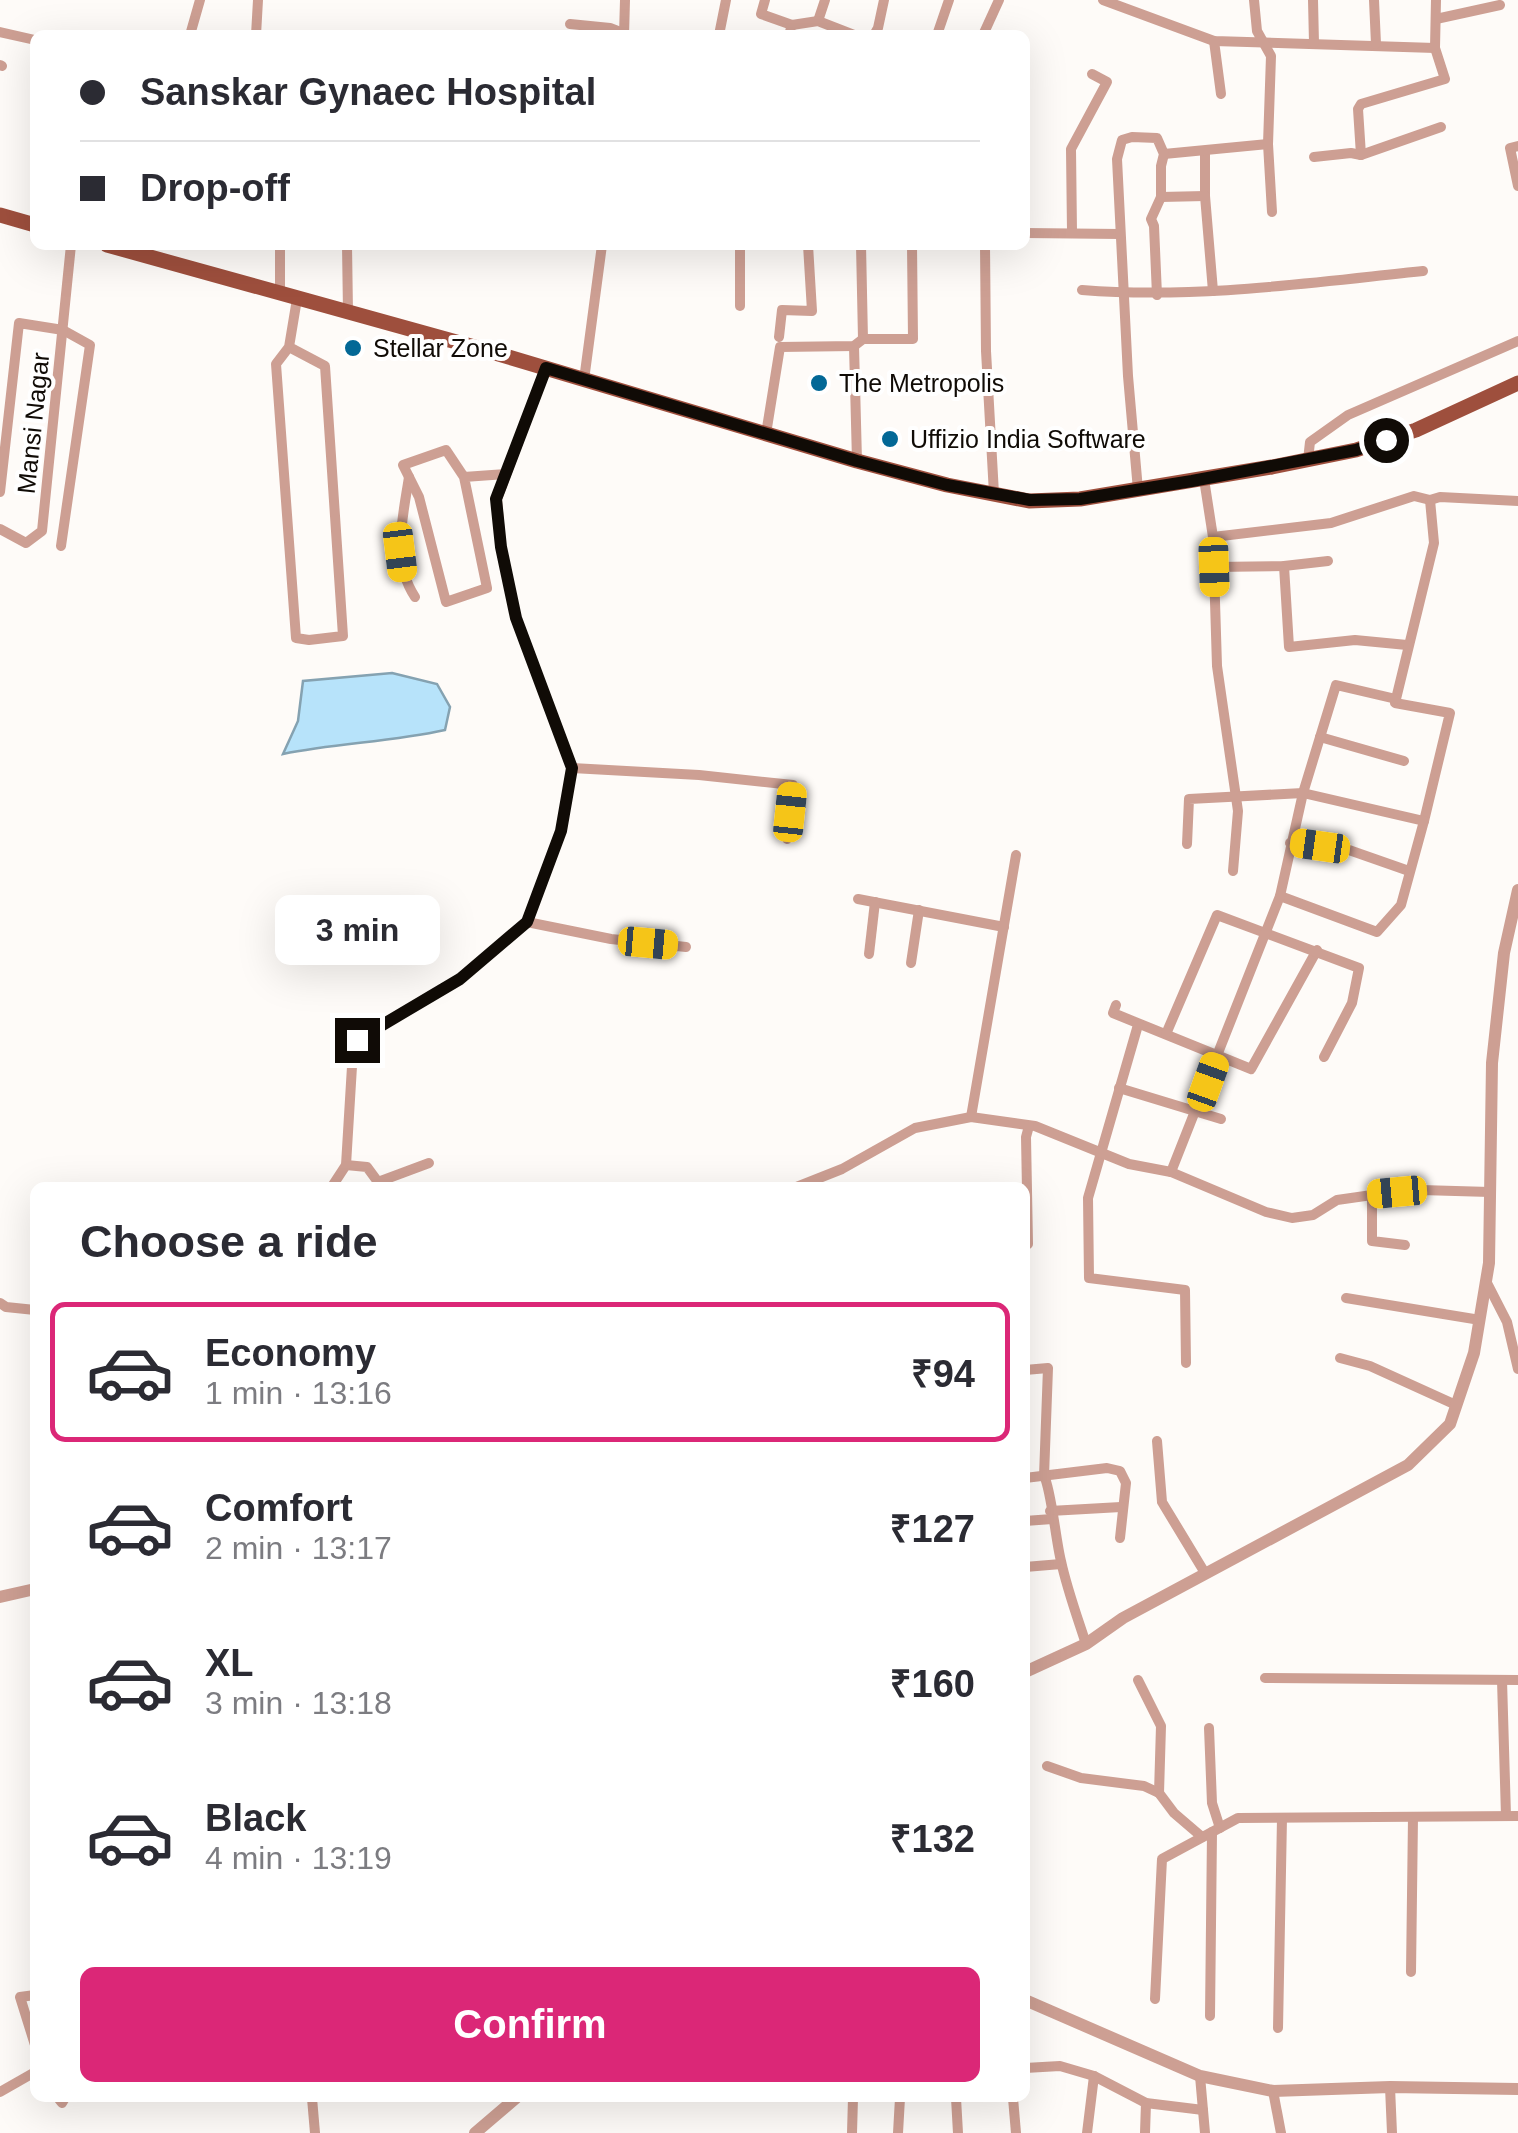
<!DOCTYPE html>
<meta charset="utf-8">
<style>
body{margin:0;font-family:Arial,sans-serif;background:#f2f2f3;color:#2b2b33;height:100vh;display:flex;flex-direction:column;font-size:38px;white-space:nowrap}
*{box-sizing:border-box;margin:0}
p{font-size:32px;color:#7c7c81}
.icon{flex:none;width:55px;height:55px;fill:none;stroke:currentColor;stroke-width:2;stroke-linecap:round;stroke-linejoin:round}
.map{position:relative;flex:1;overflow:hidden}
.panel{position:absolute;left:30px;top:1182px;width:1000px;height:920px;display:flex;flex-direction:column;background:#fff;border-radius:15px;box-shadow:0 10px 40px #0002}
.panel>*{flex:none}
.hud{position:absolute;left:30px;top:30px;width:1000px;height:220px;border-radius:15px;box-shadow:0 10px 40px #0002;display:grid;align-content:center;height:220px;padding:0 50px;background:#fff}
.end{position:absolute;width:45px;height:45px;margin:-22px;border:12px solid #100b06;background:#fff;box-shadow:0 0 0 5px #fff}
.from{border-radius:50%}
.bubble{position:absolute;height:70px;border-radius:15px;background:#fff;box-shadow:0 10px 40px #0002;font-size:32px;font-weight:700;line-height:70px;text-align:center}
.car{position:absolute;width:30px;height:60px;margin:-30px -15px;border-radius:12px;box-shadow:0 0 8px 2px #0007;background:linear-gradient(#f5c518 24%,#345 0 40%,#f5c518 0 76%,#345 0 86%,#f5c518 0)}
.hud b{display:flex;align-items:center;gap:35px;height:95px;font-size:38px}
.hud b+b{border-top:2px solid #e1e1e2}
.hud i{width:25px;height:25px;background:#2b2b33}
ul{padding:0;list-style:none}
li{display:flex;align-items:center;gap:30px;height:140px;margin:0 20px 15px;padding:0 30px;border:5px solid transparent;border-radius:15px}
li div{flex:1}
li b{display:block;font-size:38px}
li em{font-style:normal;font-weight:700}
li.on{border-color:#db2777}
li>.icon{width:90px;height:90px;stroke-width:1.5}
h2{padding:0 50px;font-size:45px;line-height:120px}
.cta{display:flex;gap:20px;margin-top:auto;padding:20px 50px}
.cta a{flex:1;height:115px;border-radius:15px;background:#db2777;color:#fff;font-size:40px;font-weight:700;line-height:115px;text-align:center}
.map>svg:first-child{display:block}
</style>
<div class="map">
<svg width="1518" height="2133" viewBox="0 0 1518 2133">
<rect width="100%" height="100%" fill="#fefbf8"/>
<path fill="#b7e3fa" stroke="#85a2b1" stroke-width="2.5" d="M392,673L437,684L450,707L445,730C391,742 337,743 283,754L298,721L303,681Z"/>
<g fill="none" stroke-linecap="round" stroke-linejoin="round">
<g stroke="#cd9f93" stroke-width="10">
<path d="M765,0L761,14L792,25"/>
<path d="M1103,0L1214,41L1435,48"/>
<path d="M1254,0L1257,31L1271,56L1268,144L1272,212"/>
<path d="M1313,0L1314,43"/>
<path d="M1374,0L1376,44"/>
<path d="M1436,19L1500,5"/>
<path d="M818,21L825,0"/>
<path d="M570,24L610,28L628,35"/>
<path d="M0,32L35,40"/>
<path d="M190,35L200,0"/>
<path d="M256,35L258,0"/>
<path d="M624,35L625,0"/>
<path d="M719,35L726,0"/>
<path d="M789,35L792,25L818,21L854,35"/>
<path d="M874,35L878,28L884,0"/>
<path d="M937,35L949,0"/>
<path d="M983,35L999,0"/>
<path d="M1214,41L1221,94"/>
<path d="M0,65L2,66"/>
<path d="M1518,146L1510,148L1518,186"/>
<path d="M1205,151V196L1213,291"/>
<path d="M1164,154L1268,144"/>
<path d="M1361,155L1358,109L1361,104L1445,79L1435,48L1436,0"/>
<path d="M1314,157L1351,153L1361,155L1441,127"/>
<path d="M1161,197L1205,196"/>
<path d="M1072,232L1071,149L1107,82L1092,74"/>
<path d="M1025,233L1120,234"/>
<path d="M280,245V294"/>
<path d="M347,245L348,312"/>
<path d="M740,245V306"/>
<path d="M861,245L863,339"/>
<path d="M985,245L986,351L994,494"/>
<path d="M1082,290C1197,299 1308,283 1423,271"/>
<path d="M779,337L782,310L812,311L808,245"/>
<path d="M854,346L857,461"/>
<path d="M289,347L325,366L343,636L309,640L296,638L276,364L289,347L297,299"/>
<path d="M584,380L602,245"/>
<path d="M766,434L780,347L854,346L863,339H913L912,245"/>
<path d="M1308,460L1310,442L1348,415L1518,341"/>
<path d="M409,477C403,517 391,561 415,597"/>
<path d="M464,477L487,588L446,602L419,497L403,465L446,450L464,477L506,474"/>
<path d="M1204,479L1213,537L1217,666L1238,811L1233,871"/>
<path d="M1138,490L1128,376L1117,159L1122,140L1132,137L1157,138L1164,154L1161,166V197L1151,219L1154,226L1157,295"/>
<path d="M0,492L19,323L63,330L90,345L61,546"/>
<path d="M0,529L26,543L42,531L71,245"/>
<path d="M1213,537L1331,523L1414,496L1430,500L1440,497L1518,501"/>
<path d="M1284,566L1289,647L1355,640L1407,645"/>
<path d="M1214,567L1284,566L1328,561"/>
<path d="M1320,737L1404,761"/>
<path d="M572,768L699,775L793,785L787,839"/>
<path d="M1424,821L1450,713L1395,703L1434,543L1430,500"/>
<path d="M1290,843L1349,850L1409,871"/>
<path d="M1187,844L1189,799L1303,793L1424,821L1401,905L1377,932L1280,896"/>
<path d="M858,899L1004,927"/>
<path d="M527,922L611,939L686,947"/>
<path d="M869,954L875,902"/>
<path d="M911,963L919,910"/>
<path d="M1116,1005L1113,1013L1251,1069L1317,950"/>
<path d="M1138,1025L1088,1198L1089,1278L1185,1290L1186,1363"/>
<path d="M1166,1034L1217,915L1359,968L1352,1003L1324,1057"/>
<path d="M1119,1088L1221,1119"/>
<path d="M971,1117L1016,855"/>
<path d="M346,1165L367,1167L378,1182L429,1163"/>
<path d="M1171,1172L1280,896L1303,793L1336,685L1396,699"/>
<path d="M331,1188L346,1165L353,1050L357,1040L460,979L527,922L561,831L572,768L516,618L501,547L497,499L546,368"/>
<path d="M794,1188L842,1169L915,1128L971,1117L1035,1126L1129,1164L1171,1172L1266,1212L1292,1218L1313,1215L1337,1200L1372,1195L1421,1190L1490,1192"/>
<path d="M1372,1195V1241L1405,1245"/>
<path d="M1028,1244L1026,1137L1029,1126"/>
<path d="M1486,1281L1507,1322L1518,1369"/>
<path d="M1346,1298L1480,1320"/>
<path d="M0,1303L6,1307L35,1310"/>
<path d="M1340,1358L1370,1366L1456,1405"/>
<path d="M1025,1370L1048,1368L1044,1476C1051,1488 1056,1542 1061,1561C1067,1589 1077,1616 1086,1644"/>
<path d="M1157,1441L1162,1502L1205,1573"/>
<path d="M1025,1478L1107,1468L1120,1471L1126,1483L1120,1538"/>
<path d="M1050,1511L1121,1507"/>
<path d="M1025,1521L1052,1519"/>
<path d="M1025,1567L1061,1564"/>
<path d="M1265,1678L1518,1680"/>
<path d="M1138,1680L1161,1726L1159,1793L1174,1813L1202,1837"/>
<path d="M1502,1680L1506,1816"/>
<path d="M1209,1728L1212,1803L1220,1828"/>
<path d="M1047,1766L1081,1778L1144,1786L1159,1793"/>
<path d="M1411,1972L1413,1817"/>
<path d="M35,1995L20,1997L35,2045"/>
<path d="M1155,1999L1162,1859L1238,1818L1518,1816"/>
<path d="M1210,2016L1212,1832"/>
<path d="M1278,2028L1282,1818"/>
<path d="M1025,2068L1060,2066L1094,2076L1146,2103L1203,2110"/>
<path d="M1200,2076L1205,2133"/>
<path d="M1390,2087L1392,2133"/>
<path d="M1273,2091L1281,2133"/>
<path d="M0,2092L35,2072"/>
<path d="M58,2098L62,2103L65,2098"/>
<path d="M312,2098L315,2133"/>
<path d="M956,2098L958,2133"/>
<path d="M1013,2098L1016,2133"/>
<path d="M852,2133L853,2098"/>
<path d="M898,2133L900,2098"/>
<path d="M1087,2133L1094,2076"/>
<path d="M1145,2133L1146,2103"/>
</g>
<g stroke="#cd9f93" stroke-width="12">
<path d="M0,1597L35,1589"/>
<path d="M1025,1672L1086,1644L1123,1618L1408,1465L1450,1424L1474,1353L1489,1263L1492,1063L1504,953L1518,890"/>
<path d="M1025,2000L1200,2076L1273,2091L1390,2087L1518,2089"/>
<path d="M475,2133L516,2098"/>
</g>
<g stroke="#9e4f3d" stroke-width="15">
<path d="M0,215L35,225"/>
<path d="M107,245L478,348L857,461L947,485L1029,501L1080,499L1272,467L1356,450L1416,430L1518,383"/>
</g>
</g>
<g fill="none" stroke-linecap="round" stroke-linejoin="round">
<path stroke="#100b06" stroke-width="12" d="M357,1040L460,979L527,922L561,831L572,768L516,618L501,547L496,499L546,368L857,461L947,485L1030,500L1080,499L1192,481L1356,450L1386,440"/>
</g>
<g fill="#036896" stroke="#fff" stroke-width="4">
<circle cx="353" cy="348" r="10"/>
<circle cx="819" cy="383" r="10"/>
<circle cx="890" cy="439" r="10"/>
</g>
<g text-anchor="middle" dominant-baseline="central" stroke-width="8" stroke-linejoin="round" paint-order="stroke">
<g font-size="25" fill="#100b06" stroke="#fff" text-anchor="start">
<text x="373" y="348">Stellar Zone</text>
<text x="839" y="383">The Metropolis</text>
<text x="910" y="439">Uffizio India Software</text>
</g>
<g font-size="25" fill="#100b06" stroke="#fff">
<text transform="translate(33 423) rotate(-84)">Mansi Nagar</text>
</g>
</g>
</svg>
<i class="end from" style="left:1386px;top:440px"></i>
<i class="end" style="left:357px;top:1040px"></i>
<div class="bubble" style="left:275px;top:895px;width:165px">3 min</div>
<i class="car" style="left:400px;top:552px;rotate:173deg"></i>
<i class="car" style="left:1214px;top:567px;rotate:178deg"></i>
<i class="car" style="left:790px;top:812px;rotate:6deg"></i>
<i class="car" style="left:1320px;top:846px;rotate:278deg"></i>
<i class="car" style="left:648px;top:943px;rotate:95deg"></i>
<i class="car" style="left:1208px;top:1082px;rotate:20deg"></i>
<i class="car" style="left:1397px;top:1192px;rotate:265deg"></i>
<div class="hud">
<b><i class="from"></i>Sanskar Gynaec Hospital</b>
<b><i></i>Drop-off</b>
</div>
<section class="panel">
<h2>Choose a ride</h2>
<ul>
<li class="on"><svg class="icon" aria-label="car" viewBox="0 0 24 24"><path d="M5 17H2v-5l4-1 3-4h7l3 4 3 1v5h-3M9 17h6M6 11h13"/><circle cx="7" cy="17" r="2"/><circle cx="17" cy="17" r="2"/></svg><div><b>Economy</b><p>1 min · 13:16</p></div><em>₹94</em></li>
<li><svg class="icon" aria-label="car" viewBox="0 0 24 24"><path d="M5 17H2v-5l4-1 3-4h7l3 4 3 1v5h-3M9 17h6M6 11h13"/><circle cx="7" cy="17" r="2"/><circle cx="17" cy="17" r="2"/></svg><div><b>Comfort</b><p>2 min · 13:17</p></div><em>₹127</em></li>
<li><svg class="icon" aria-label="car" viewBox="0 0 24 24"><path d="M5 17H2v-5l4-1 3-4h7l3 4 3 1v5h-3M9 17h6M6 11h13"/><circle cx="7" cy="17" r="2"/><circle cx="17" cy="17" r="2"/></svg><div><b>XL</b><p>3 min · 13:18</p></div><em>₹160</em></li>
<li><svg class="icon" aria-label="car" viewBox="0 0 24 24"><path d="M5 17H2v-5l4-1 3-4h7l3 4 3 1v5h-3M9 17h6M6 11h13"/><circle cx="7" cy="17" r="2"/><circle cx="17" cy="17" r="2"/></svg><div><b>Black</b><p>4 min · 13:19</p></div><em>₹132</em></li>
</ul>
<div class="cta"><a>Confirm</a></div>
</section>
</div>
